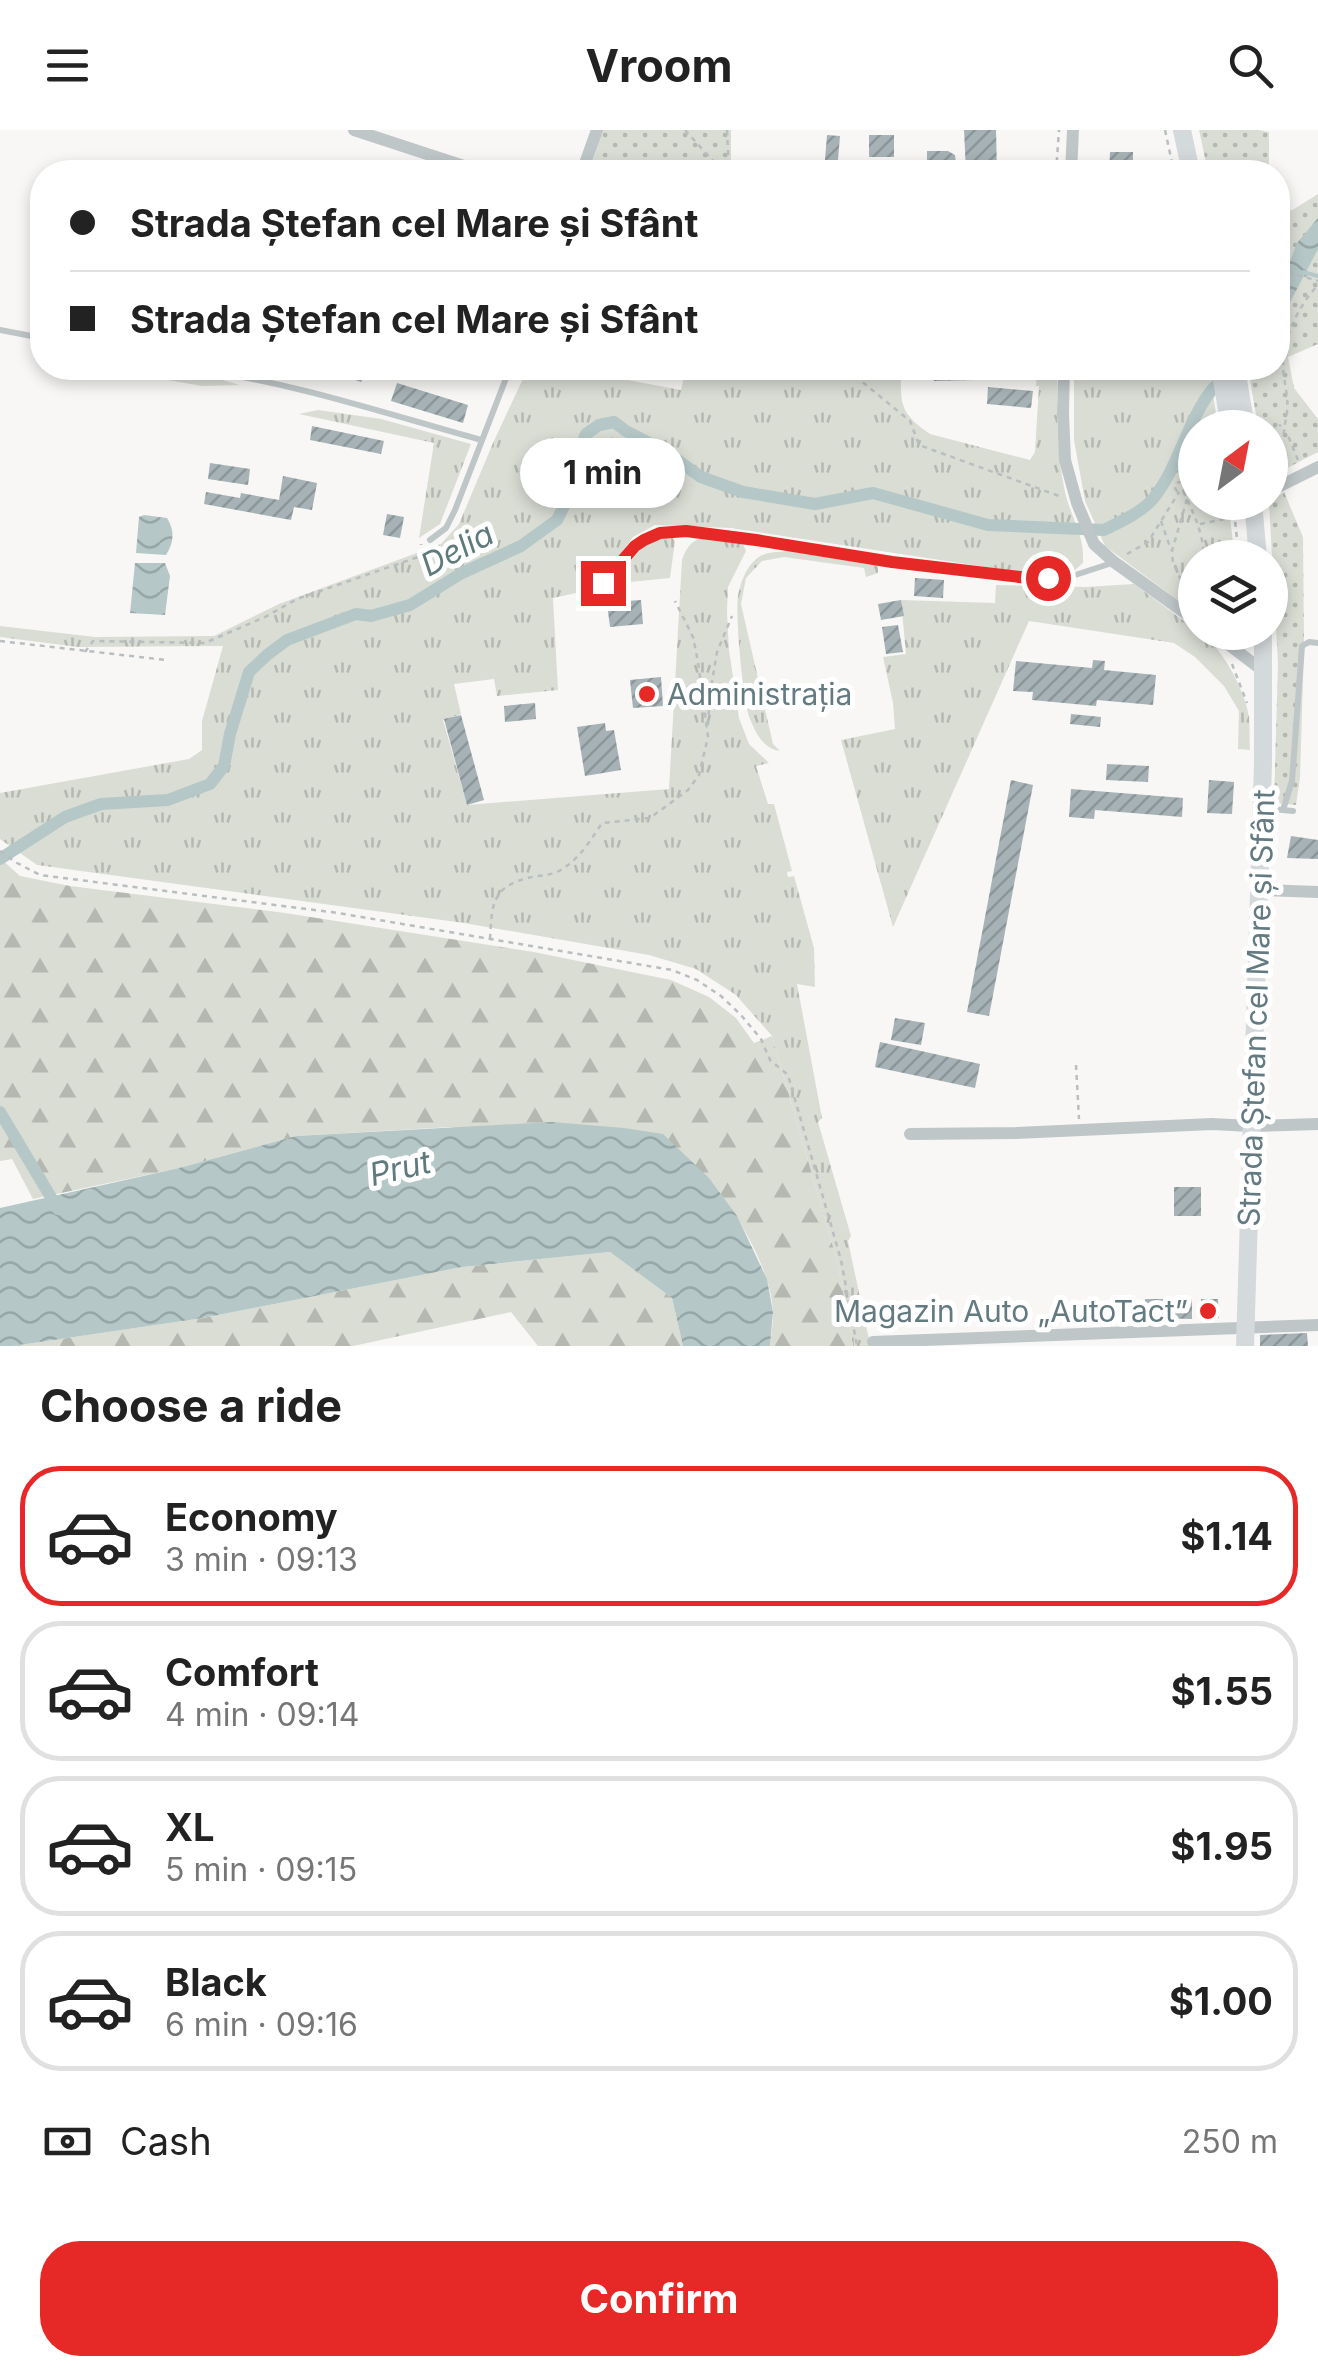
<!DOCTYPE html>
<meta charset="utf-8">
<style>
body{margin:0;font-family:Inter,sans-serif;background:#f2f2f2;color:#222;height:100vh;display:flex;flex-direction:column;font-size:38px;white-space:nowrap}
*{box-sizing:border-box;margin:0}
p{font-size:32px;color:#767676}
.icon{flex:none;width:55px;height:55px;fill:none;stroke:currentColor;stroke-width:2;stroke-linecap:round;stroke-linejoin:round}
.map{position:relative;height:1216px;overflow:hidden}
.panel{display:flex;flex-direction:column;background:#fff;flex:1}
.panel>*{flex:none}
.banner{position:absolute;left:30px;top:30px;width:1260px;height:220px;border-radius:40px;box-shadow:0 5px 15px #0003;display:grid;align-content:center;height:220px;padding:0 40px;background:#fff}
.needle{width:65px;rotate:32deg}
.tools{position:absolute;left:1178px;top:280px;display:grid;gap:20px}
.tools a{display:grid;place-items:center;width:110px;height:110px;border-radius:50%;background:#fff;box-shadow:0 5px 15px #0003;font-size:50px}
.end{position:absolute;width:45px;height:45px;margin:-22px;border:12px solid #e62927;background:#fff;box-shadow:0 0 0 5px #fff}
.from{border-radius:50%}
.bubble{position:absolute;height:70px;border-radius:35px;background:#fff;box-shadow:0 5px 15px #0003;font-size:32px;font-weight:700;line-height:70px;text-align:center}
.banner b{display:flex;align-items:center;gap:35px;height:95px;font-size:38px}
.banner b+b{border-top:2px solid #e0e0e0}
.banner i{width:25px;height:25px;background:#222}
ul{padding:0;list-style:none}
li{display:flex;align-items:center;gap:30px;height:140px;margin:0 20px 15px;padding:0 20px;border:5px solid #e0e0e0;border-radius:40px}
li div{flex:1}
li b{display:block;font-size:38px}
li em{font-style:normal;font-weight:700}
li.current{border-color:#e62927}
li>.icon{width:90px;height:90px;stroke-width:1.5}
h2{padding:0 40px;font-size:45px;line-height:120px}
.pay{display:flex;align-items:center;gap:25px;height:110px;padding:0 40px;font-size:38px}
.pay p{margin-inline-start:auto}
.primary-button{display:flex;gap:20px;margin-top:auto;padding:20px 40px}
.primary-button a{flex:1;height:115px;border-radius:40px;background:#e62927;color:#fff;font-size:40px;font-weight:700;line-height:115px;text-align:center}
header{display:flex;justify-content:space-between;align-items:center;height:130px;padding:0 40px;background:#fff;font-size:45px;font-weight:700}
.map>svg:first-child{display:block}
</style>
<header><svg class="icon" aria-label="menu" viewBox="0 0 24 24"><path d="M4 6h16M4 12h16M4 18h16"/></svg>Vroom<svg class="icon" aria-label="search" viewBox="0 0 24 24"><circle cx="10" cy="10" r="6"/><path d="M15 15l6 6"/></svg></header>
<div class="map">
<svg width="1318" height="1216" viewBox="0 0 1318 1216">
<defs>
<pattern id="grass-tufts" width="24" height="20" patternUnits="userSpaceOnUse" patternTransform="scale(2.5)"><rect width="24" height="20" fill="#d9ddd4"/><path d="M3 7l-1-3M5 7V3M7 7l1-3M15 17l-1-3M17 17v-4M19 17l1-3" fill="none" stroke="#b4b8b1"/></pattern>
<pattern id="forest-firs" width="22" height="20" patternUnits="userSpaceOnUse" patternTransform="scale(2.5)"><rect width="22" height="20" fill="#d9ddd4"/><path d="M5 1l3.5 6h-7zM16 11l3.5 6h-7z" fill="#b4b8b1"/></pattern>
<pattern id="garden-dots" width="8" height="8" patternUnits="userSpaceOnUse" patternTransform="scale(2.5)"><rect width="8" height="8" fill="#d9ddd4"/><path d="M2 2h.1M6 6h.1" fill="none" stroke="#b4b8b1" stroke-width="1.8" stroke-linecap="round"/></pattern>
<pattern id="water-waves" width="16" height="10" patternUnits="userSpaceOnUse" patternTransform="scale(2.5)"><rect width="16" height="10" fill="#b5c7c7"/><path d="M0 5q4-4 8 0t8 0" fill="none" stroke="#97a7a7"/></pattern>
<pattern id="building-hatch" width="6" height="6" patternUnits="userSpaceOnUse" patternTransform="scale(2.5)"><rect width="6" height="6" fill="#a6b2b5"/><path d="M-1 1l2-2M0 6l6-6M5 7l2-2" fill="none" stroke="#8b9699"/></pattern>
</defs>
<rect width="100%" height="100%" fill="#f8f7f5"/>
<g fill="url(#grass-tufts)">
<path d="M43,238H153L215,248L240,255L202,256L128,243L127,250Z"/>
<path d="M528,238H564L681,260L686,238H901C901,273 898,282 930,304L1030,330L1035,322L1039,256H1036L1037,238H1057C1057,277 1056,318 1064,357C1069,386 1085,403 1083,433L1074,441L1031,444L731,398L655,395L633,407L599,452L590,460L553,468L558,560L497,566L494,549L454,554L461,584L443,590L467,675L669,659L682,430C693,397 715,409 743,414L746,421L728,457L727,482L729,520L739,588L749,614L769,633L756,636L768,674H774L792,741L787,742L788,747L794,746L814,818L815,857L797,854L822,988L818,992L851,1106L848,1111L868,1205L873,1216H853L838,1134L772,906L736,865L696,839L649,825L464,793L37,735L0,709V663L189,629L202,620V591L223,516L78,517L0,507V496L95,507L214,506L279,474L441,414L459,394L493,313Z"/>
<path d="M1074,238H1209L1218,297L1195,298V372L1228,373L1235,427L1195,428V483L1105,416L1085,371L1074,310Z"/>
<path d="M318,280L381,289L471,314L440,394L419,408L434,313L299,284Z"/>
<path d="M671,406L675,411L670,448L610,454L646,414Z"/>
<path d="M790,421L878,436V443L866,447L864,438L784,427L762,431L746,448L741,474L773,614L780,621C764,619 756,604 750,589C743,574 735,484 738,466C740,454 745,440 754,431C763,421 777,422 790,421Z"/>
<path d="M1134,454L1195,499V502C1220,509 1246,563 1249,587C1250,598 1249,609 1250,620L1238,619L1239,581L1224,556L1195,527L1174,513L1029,491L893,797L841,610L895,599L893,573L883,527L906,524L901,470L995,473L996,455L1086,457Z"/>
</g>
<g fill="url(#forest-firs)">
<path d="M0,728L20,746L70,756L285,783L534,822L671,850L709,867L736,888L754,913L772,906L838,1134L853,1216H770C771,1206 773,1195 773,1184C772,1138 737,1085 710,1049L450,997L296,1006L179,1038L33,1069L12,1029L0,1031Z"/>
<path d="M610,1122L672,1168L683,1216H538L511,1182L353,1216H13L203,1188L462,1137Z"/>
</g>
<g fill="url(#garden-dots)">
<path d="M603,0H731V38L742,37L740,42H589Z"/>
<path d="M1199,0H1258L1269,2V42H1208Z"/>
<path d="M1318,64V214L1288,227L1294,258L1318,289V322L1270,347V298L1258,297L1248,238H1278V86L1294,79Z"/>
<path d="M1284,362L1303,407L1304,516L1300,648L1296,675L1274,673L1278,534L1269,373Z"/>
</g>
<g fill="url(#water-waves)">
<path d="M1318,88V119L1278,195V163L1297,113Z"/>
<path d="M144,385L167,388C175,401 174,412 166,425L136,423L139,387Z"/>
<path d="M135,433H165L170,446L165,485L130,483Z"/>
<path d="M552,992L624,998L663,1004L710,1049L737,1086L767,1149L773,1182L770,1216H683L672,1168L610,1122L462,1137L203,1188L13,1216H0V1078L179,1038L296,1006Z"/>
</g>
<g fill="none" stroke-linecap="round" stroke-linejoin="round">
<path stroke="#b5c7c7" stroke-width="4" d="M1303,142L1318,146"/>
<g stroke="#b5c7c7" stroke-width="12">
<path d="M0,729L65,687L101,674L168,670L210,654L224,636L230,604L249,542L267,525L287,510L356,484L371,486L410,475L462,443L521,416L557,390L570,364L578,323L586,304L599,295L614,292L626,301L663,320L701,347L743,362L815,374L873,363L988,395L1104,400C1120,392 1140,383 1152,370C1183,333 1188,278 1225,246"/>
<path d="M0,982L58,1079"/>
</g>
</g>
<g fill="url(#building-hatch)">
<path d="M964,0H996L997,42H966Z"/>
<path d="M827,5L840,6L837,42H824Z"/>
<rect x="869" y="5" width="25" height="22"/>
<path d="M927,21H948L955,25L957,42H927Z"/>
<path d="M1110,22H1133V42H1109Z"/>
<path d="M339,238H367L361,252L337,243Z"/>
<path d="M933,238H975V250L934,251Z"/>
<path d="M397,253L468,275L463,293L391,271Z"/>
<path d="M988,257L1033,261L1031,278L987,274Z"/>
<path d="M312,296L384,311L381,324L310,310Z"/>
<path d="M210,333L250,339L248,355L208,349Z"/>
<path d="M283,346L317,353L312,380L294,377L291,390L204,374L206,362L240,368L241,363L279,370Z"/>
<path d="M387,384L404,387L400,408L383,405Z"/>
<path d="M915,448L944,450L943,468L914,466Z"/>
<path d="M625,464L626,471L641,470L643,494L610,497L606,466Z"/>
<path d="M901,470L904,486L881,490L878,474Z"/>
<path d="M898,495L903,522L886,524L882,497Z"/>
<path d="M1093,530L1105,531L1104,540L1156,545L1153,575L1097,570L1096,576L1032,570L1033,562L1013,561L1016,531L1092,538Z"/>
<path d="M661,547L663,576L633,578L630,550Z"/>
<path d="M535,573L536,589L505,592L504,576Z"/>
<path d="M1071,584L1101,587L1100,597L1070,594Z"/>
<path d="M461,585L484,670L467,675L444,589Z"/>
<path d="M605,593L606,601L614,600L621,640L585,646L577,597Z"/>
<path d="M1107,634L1149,636L1148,652L1106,650Z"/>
<path d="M1011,650L1033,655L989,886L967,882Z"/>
<path d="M1209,650L1234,652L1232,684L1207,683Z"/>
<path d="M1071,659L1183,668L1182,687L1095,680L1094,689L1069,687Z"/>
<path d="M1291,706L1318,710V729L1287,728Z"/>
<path d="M895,888L925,893L921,915L891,910Z"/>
<path d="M880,912L980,934L975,958L875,937Z"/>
<rect x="1174" y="1057" width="27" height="29"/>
<path d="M1145,1169H1192V1189L1145,1188Z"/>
<path d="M1201,1169H1218L1219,1188L1202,1189Z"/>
<path d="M1307,1203L1308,1216H1260V1205Z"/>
</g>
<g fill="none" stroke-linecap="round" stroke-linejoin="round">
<g stroke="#b9bec0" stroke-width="2.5" stroke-dasharray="5 5" stroke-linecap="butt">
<path d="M685,0L723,42"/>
<path d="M727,0L729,42"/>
<path d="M1165,0L1174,42"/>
<path d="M494,37L512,42"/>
<path d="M1056,42L1059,0"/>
<path d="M1278,139L1318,151"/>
<path d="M849,238L860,250L910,291L919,315L1062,367"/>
<path d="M1270,300L1281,295"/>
<path d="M1298,330L1289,308L1284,305C1284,295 1286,291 1287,282C1289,266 1283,250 1283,234C1284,206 1299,175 1318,155"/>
<path d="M1270,332L1288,336"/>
<circle cx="1180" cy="357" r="5"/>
<path d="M1183,361C1194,384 1203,402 1204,428"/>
<path d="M1187,369L1172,421L1173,433L1192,473"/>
<path d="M1233,372L1239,428"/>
<path d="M1161,391L1171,420"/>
<path d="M1200,394L1235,387L1241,388"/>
<path d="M1127,424L1148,412L1179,362"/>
<path d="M1271,438L1274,490"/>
<path d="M0,511L166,530"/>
<path d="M85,522L93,511L205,513L267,486L297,469L421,426V414"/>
<path d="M1232,534L1247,573"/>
<path d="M708,595L710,564L717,522L732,486"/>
<path d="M0,721L17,733L40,745L338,783L672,840L697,850L721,866L741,885L761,909L770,930L788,945L841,1130L857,1216"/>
<path d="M490,809C492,776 491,757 528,748C538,745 550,746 559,741C579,730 590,711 602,693L650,688L688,660L699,645L708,607L698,532L693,507L675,471"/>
<path d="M1076,935L1079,989"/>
</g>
<g stroke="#bfc6c8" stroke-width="6">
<path d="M0,200L42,208"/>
<path d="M188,238C288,251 384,283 481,310"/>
<path d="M430,410L446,398L455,380L510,238"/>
<path d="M603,453L635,416L644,410L660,403L686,401L756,409L892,433L1028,448L1069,447L1112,433"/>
<path d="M1263,678L1293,681"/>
<path d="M1283,680L1292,651L1302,516L1309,512L1318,513"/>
</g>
<g stroke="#bfc6c8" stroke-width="12">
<path d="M354,0L482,42"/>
<path d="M582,42L597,0"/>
<path d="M1071,42L1073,0"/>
<path d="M1064,238L1063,283L1065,330L1077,373L1094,414L1114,432L1195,490"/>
<path d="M1270,361L1318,337"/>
<path d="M1212,502L1262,540"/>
<path d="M1260,760L1318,762"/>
<path d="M910,1004L1016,1003L1212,994L1251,996L1318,994"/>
<path d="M873,1212L1318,1195"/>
</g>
<g stroke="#d4d9dc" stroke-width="18">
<path d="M1182,0L1191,42"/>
<path d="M1220,238L1230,298"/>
<path d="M1236,238L1246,298"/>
<path d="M1253,372L1258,428"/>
<path d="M1245,1216L1263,633V502"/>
</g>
</g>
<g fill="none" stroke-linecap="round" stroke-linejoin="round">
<path stroke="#e62927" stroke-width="12" d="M603,453L635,416L644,410L660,403L686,401L756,410L892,432L1028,448H1048"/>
</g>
<g fill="#e62927" stroke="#fff" stroke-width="4">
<circle cx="647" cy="564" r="10"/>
<circle cx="1208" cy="1181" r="10"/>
</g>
<g text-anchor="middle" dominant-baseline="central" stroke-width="10" stroke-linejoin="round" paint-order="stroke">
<g font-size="30" fill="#637a81" stroke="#fff" text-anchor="start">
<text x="667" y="564">Administrația</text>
<text x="1188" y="1181" text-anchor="end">Magazin Auto „AutoTact”</text>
</g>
<g font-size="30" fill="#637a81" stroke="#fff">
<text transform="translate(1256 878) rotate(-88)">Strada Ștefan cel Mare și Sfânt</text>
</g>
<g font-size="32" font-style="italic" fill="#5e7a7c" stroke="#fff">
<text transform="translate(457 419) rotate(-28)">Delia</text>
<text transform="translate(400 1038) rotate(-13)">Prut</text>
</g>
</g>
</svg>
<div class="tools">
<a><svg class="needle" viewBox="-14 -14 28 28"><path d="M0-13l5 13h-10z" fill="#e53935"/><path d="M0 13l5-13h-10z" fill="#767676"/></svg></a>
<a><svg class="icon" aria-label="layers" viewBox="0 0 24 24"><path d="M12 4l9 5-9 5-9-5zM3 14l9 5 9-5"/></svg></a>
</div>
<i class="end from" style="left:1048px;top:448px"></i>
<i class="end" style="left:603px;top:453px"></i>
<div class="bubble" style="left:520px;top:308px;width:165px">1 min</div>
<div class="banner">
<b><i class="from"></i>Strada Ștefan cel Mare și Sfânt</b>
<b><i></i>Strada Ștefan cel Mare și Sfânt</b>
</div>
</div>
<section class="panel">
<h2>Choose a ride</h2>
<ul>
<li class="current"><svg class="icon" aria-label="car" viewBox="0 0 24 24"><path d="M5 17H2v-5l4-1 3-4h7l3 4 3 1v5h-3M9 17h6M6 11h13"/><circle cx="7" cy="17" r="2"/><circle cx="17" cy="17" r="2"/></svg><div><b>Economy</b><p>3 min · 09:13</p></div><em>$1.14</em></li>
<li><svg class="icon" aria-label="car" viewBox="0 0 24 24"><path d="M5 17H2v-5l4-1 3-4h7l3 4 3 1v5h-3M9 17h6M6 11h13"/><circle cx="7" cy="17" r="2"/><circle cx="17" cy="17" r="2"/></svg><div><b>Comfort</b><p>4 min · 09:14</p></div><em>$1.55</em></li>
<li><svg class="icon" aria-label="car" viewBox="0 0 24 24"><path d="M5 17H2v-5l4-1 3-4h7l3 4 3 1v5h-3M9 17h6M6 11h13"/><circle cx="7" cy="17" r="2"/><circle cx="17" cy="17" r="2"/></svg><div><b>XL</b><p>5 min · 09:15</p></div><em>$1.95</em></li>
<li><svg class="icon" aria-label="car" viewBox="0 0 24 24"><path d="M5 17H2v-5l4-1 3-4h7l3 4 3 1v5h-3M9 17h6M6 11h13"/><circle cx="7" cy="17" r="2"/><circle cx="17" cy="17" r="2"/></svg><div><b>Black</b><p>6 min · 09:16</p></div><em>$1.00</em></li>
</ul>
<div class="pay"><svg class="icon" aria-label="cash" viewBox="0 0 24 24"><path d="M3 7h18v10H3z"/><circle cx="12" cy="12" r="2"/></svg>Cash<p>250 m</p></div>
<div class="primary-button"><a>Confirm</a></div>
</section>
